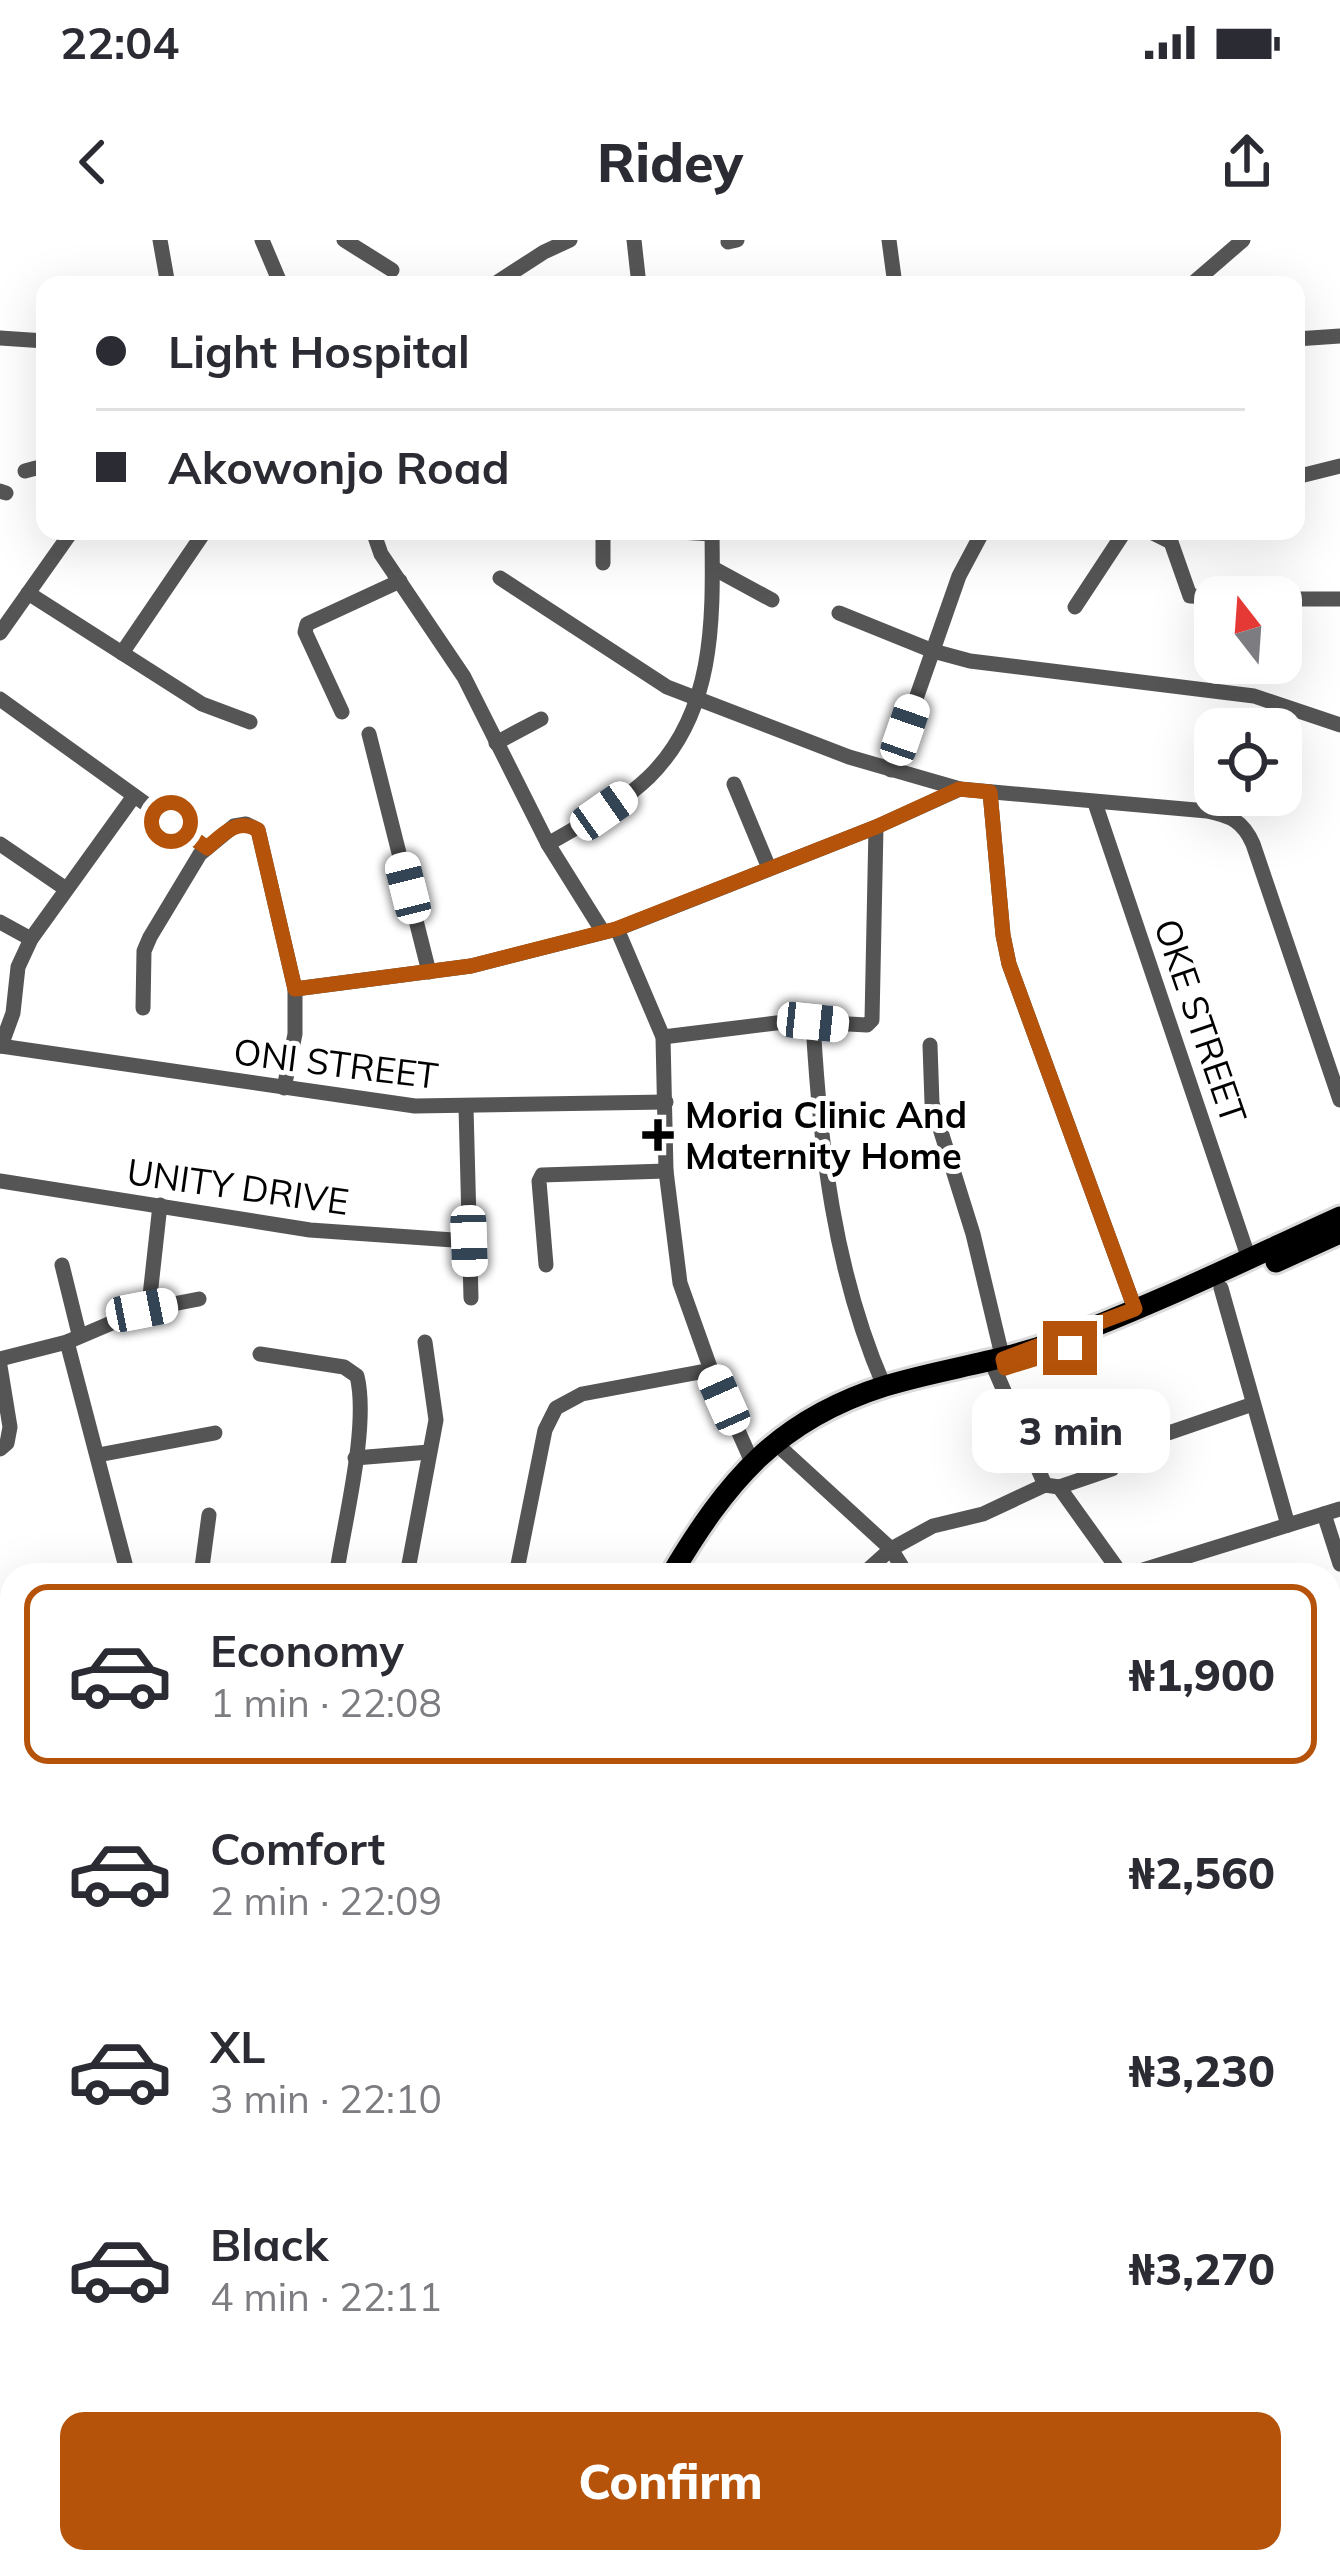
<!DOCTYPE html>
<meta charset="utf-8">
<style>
body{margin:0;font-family:Mulish,sans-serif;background:#f2f2f3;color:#2b2b33;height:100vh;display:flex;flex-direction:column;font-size:45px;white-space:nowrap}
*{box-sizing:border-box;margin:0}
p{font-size:39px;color:#7c7c81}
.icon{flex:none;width:66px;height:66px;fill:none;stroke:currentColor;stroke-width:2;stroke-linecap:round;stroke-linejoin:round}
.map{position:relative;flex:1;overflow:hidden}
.drawer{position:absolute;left:0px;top:1323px;width:1341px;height:1011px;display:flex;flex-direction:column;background:#fff;border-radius:36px 36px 0 0;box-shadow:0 12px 48px #0002}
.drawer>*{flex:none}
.hud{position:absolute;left:36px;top:36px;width:1269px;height:264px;border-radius:24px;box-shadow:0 12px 48px #0002;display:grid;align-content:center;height:264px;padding:0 60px;background:#fff}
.needle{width:78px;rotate:343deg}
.controls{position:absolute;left:1194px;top:336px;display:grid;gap:24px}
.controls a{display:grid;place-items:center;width:108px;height:108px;border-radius:24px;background:#fff;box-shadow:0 12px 48px #0002;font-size:60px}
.end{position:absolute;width:54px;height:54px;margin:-27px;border:15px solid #b45309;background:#fff;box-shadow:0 0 0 6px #fff}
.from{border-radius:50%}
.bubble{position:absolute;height:84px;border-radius:24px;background:#fff;box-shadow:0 12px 48px #0002;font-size:39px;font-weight:800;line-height:84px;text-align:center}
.car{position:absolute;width:36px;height:72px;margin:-36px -18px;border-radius:15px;box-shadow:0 0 9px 3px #0007;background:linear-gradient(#fff 24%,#345 0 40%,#fff 0 76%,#345 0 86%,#fff 0)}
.hud b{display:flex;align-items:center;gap:42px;height:114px;font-size:45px}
.hud b+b{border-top:3px solid #e1e1e2}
.hud i{width:30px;height:30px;background:#2b2b33}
ul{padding:21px 0 0;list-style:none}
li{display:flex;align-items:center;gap:36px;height:180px;margin:0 24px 18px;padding:0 36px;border:6px solid transparent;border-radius:24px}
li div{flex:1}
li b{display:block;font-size:45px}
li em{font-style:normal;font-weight:800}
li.on{border-color:#b45309}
li>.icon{width:108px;height:108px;stroke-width:1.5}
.button{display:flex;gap:24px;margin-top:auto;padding:24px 60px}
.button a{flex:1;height:138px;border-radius:24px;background:#b45309;color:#fff;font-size:48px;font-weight:800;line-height:138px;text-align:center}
.status{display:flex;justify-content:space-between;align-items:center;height:84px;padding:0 60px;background:#fff;direction:ltr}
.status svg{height:33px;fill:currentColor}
header{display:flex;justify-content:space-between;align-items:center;height:156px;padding:0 60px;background:#fff;font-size:54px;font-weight:800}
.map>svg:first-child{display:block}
</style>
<div class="status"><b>22:04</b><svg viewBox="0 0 49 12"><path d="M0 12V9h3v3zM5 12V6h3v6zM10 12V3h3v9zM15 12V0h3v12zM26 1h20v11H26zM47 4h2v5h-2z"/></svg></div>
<header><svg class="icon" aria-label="back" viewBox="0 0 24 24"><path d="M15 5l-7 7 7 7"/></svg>Ridey<svg class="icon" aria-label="share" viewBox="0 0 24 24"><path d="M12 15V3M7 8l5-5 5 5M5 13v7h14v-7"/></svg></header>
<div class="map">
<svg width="1340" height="2333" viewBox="0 0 1340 2333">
<rect width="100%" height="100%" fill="#fff"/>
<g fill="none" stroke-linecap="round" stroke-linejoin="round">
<g stroke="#dbdbdb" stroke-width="27">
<g id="major">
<path d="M1276,1022L1340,993"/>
<path d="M671,1335C727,1241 777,1180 885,1146C941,1129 999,1122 1054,1102C1152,1066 1245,1020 1340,977"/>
<path d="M0,1716L12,1712"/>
</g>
</g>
<g stroke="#555" stroke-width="15">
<path d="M160,0L168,45"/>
<path d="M262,0L281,45"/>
<path d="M344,0L392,30"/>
<path d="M634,0L639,45"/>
<path d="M889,0L895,45"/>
<path d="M728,2L737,0"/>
<path d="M493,45L544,12L570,0"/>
<path d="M1191,45L1243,0"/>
<path d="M0,98L45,101"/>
<path d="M1296,99L1340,96"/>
<path d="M25,231L36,228L45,232"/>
<path d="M1296,237L1340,226"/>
<path d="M0,251L6,253"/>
<path d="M373,291L381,314L464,437L548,604L603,692"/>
<path d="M663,291L712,294"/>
<path d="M831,291H838"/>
<path d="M1149,291L1171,302L1190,356L1217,357"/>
<path d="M603,323V291"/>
<path d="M713,328L772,360"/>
<path d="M500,338L667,447L849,517L960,549L1207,571C1231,576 1243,581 1253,604L1340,860"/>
<path d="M28,353L202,464L250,482"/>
<path d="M1281,359H1340"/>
<path d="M1075,367L1125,291"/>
<path d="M839,373L933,411L970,421L1254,456L1340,485"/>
<path d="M0,393L72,291"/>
<path d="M122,413L205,291"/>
<path d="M0,459L207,608"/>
<path d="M342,472L305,392L307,384L400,341"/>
<path d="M369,494L429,732"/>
<path d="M496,503L541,479"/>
<path d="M891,530L959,336L983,291"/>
<path d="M734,544L769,628"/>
<path d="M990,552L1003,695L1009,724L1135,1069"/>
<path d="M1095,563L1249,1019"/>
<path d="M0,604L66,649"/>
<path d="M548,604C582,584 620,565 649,537C716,471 713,378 712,291"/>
<path d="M0,682L31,699"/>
<path d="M617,689L663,797L666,931L680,1043L711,1130L752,1222"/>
<path d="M295,749L471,726L617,689L876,587L960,549"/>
<path d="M143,768L144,711L150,697L200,614L234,586L246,584L258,590L295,749V794L284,848"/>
<path d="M813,782C820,907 834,1031 884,1146"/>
<path d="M663,797L792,781L867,785L872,780L876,587"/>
<path d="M930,805L932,863L973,994L1005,1128"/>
<path d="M0,806L415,866L666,862"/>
<path d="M1,806L13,773L18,727L31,699L134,556"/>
<path d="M466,867L471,1058"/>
<path d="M0,941L310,990L468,1001"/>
<path d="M62,1025L79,1094"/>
<path d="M546,1025L539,941L542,935L666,931"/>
<path d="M1221,1048L1288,1285"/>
<path d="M142,1070L149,1065L160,965"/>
<path d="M67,1102L128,1335"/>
<path d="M260,1114L344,1127L357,1136C369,1185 345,1279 337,1331"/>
<path d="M0,1119L67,1102L142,1070L199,1059"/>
<path d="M991,1121L1045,1245"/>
<path d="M0,1126L10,1187L7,1203L0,1209"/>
<path d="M1145,1201L1253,1164"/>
<path d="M783,1210L891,1309L907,1335"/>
<path d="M98,1215L215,1193"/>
<path d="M355,1218L429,1212"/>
<path d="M1059,1247L1122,1335"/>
<path d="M1324,1274L1340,1324"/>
<path d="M201,1335L209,1275"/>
<path d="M407,1335L436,1180L425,1102"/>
<path d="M516,1335L545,1190L556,1168L582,1154L711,1130"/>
<path d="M862,1335L891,1309L933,1286L983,1274L1045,1245L1059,1247L1112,1229"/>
<path d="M1127,1335L1340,1269"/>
<path d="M0,1466L12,1462"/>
<path d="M1329,1500L1340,1494"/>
<path d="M0,1598L12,1599"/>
<path d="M1329,1634L1340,1630"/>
<path d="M1329,1752L1340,1778"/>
<path d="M0,1870L12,1853"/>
<path d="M1329,1888L1340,1885"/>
<path d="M0,1989L12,1996"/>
<path d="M1329,2118L1340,2115"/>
<path d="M1329,2234H1340"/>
<path d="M0,2235L12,2204"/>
<path d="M1329,2276L1340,2311"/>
<path d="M529,2322V2333"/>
<path d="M673,2322L674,2333"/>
<path d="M900,2322L919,2333"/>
<path d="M1139,2326L1141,2333"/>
<path d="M251,2333L264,2322"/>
<path d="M422,2333L444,2322"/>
<path d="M848,2333L851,2322"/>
<path d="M1053,2333L1058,2322"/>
</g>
<use href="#major" stroke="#000" stroke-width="21"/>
</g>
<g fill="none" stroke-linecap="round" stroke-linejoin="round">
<path stroke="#b45309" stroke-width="15" d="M171,582L207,608C222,595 237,577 258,590L295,749L471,726L616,689L876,587L959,549L990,552L1003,695L1009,724L1135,1069L1003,1119L1005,1128L1070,1108"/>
</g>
<path fill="#000" stroke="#fff" stroke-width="4.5" d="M652 877h12v12h12v12h-12v12h-12v-12h-12v-12h12z"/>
<g text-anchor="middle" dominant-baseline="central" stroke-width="10" stroke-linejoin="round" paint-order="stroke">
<g font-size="36" fill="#000" stroke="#fff">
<text transform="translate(1201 781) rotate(71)">OKE STREET</text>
<text transform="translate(336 823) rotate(7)">ONI STREET</text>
<text transform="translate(238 946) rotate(8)">UNITY DRIVE</text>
</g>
<g font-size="36" font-weight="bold" fill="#000" stroke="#fff" text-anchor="start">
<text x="685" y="874">Moria Clinic And<tspan x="685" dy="41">Maternity Home</tspan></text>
</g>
</g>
</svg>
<div class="controls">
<a><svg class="needle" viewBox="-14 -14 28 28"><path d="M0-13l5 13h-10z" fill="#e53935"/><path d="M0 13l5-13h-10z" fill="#7c7c81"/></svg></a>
<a><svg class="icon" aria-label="locate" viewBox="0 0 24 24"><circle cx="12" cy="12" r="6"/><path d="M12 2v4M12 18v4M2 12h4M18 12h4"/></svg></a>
</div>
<i class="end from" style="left:171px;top:582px"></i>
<i class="end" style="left:1070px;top:1108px"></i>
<div class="bubble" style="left:972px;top:1149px;width:198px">3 min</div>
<i class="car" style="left:905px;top:490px;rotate:19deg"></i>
<i class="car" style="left:604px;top:571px;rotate:55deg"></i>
<i class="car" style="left:408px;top:648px;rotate:346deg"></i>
<i class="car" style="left:813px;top:782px;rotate:96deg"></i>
<i class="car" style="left:469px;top:1001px;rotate:178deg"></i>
<i class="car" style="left:142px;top:1070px;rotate:79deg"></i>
<i class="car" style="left:724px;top:1160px;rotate:336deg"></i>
<div class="hud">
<b><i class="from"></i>Light Hospital</b>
<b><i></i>Akowonjo Road</b>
</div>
<section class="drawer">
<ul>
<li class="on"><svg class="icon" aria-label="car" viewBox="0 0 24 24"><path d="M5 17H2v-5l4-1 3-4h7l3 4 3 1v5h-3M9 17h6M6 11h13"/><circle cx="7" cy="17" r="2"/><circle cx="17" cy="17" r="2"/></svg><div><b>Economy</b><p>1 min · 22:08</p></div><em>₦1,900</em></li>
<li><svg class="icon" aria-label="car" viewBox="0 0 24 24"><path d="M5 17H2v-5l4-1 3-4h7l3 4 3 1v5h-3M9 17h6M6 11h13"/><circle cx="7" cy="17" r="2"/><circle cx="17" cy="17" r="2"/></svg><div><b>Comfort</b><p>2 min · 22:09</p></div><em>₦2,560</em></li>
<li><svg class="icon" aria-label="car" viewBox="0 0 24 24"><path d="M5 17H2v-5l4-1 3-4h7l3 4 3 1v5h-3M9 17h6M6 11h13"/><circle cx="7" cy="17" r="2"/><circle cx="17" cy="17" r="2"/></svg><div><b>XL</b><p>3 min · 22:10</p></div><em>₦3,230</em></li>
<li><svg class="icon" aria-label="car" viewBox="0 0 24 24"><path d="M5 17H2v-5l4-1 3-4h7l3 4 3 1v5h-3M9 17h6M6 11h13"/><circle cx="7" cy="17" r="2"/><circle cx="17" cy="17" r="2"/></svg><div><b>Black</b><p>4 min · 22:11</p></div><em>₦3,270</em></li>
</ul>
<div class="button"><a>Confirm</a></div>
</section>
</div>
